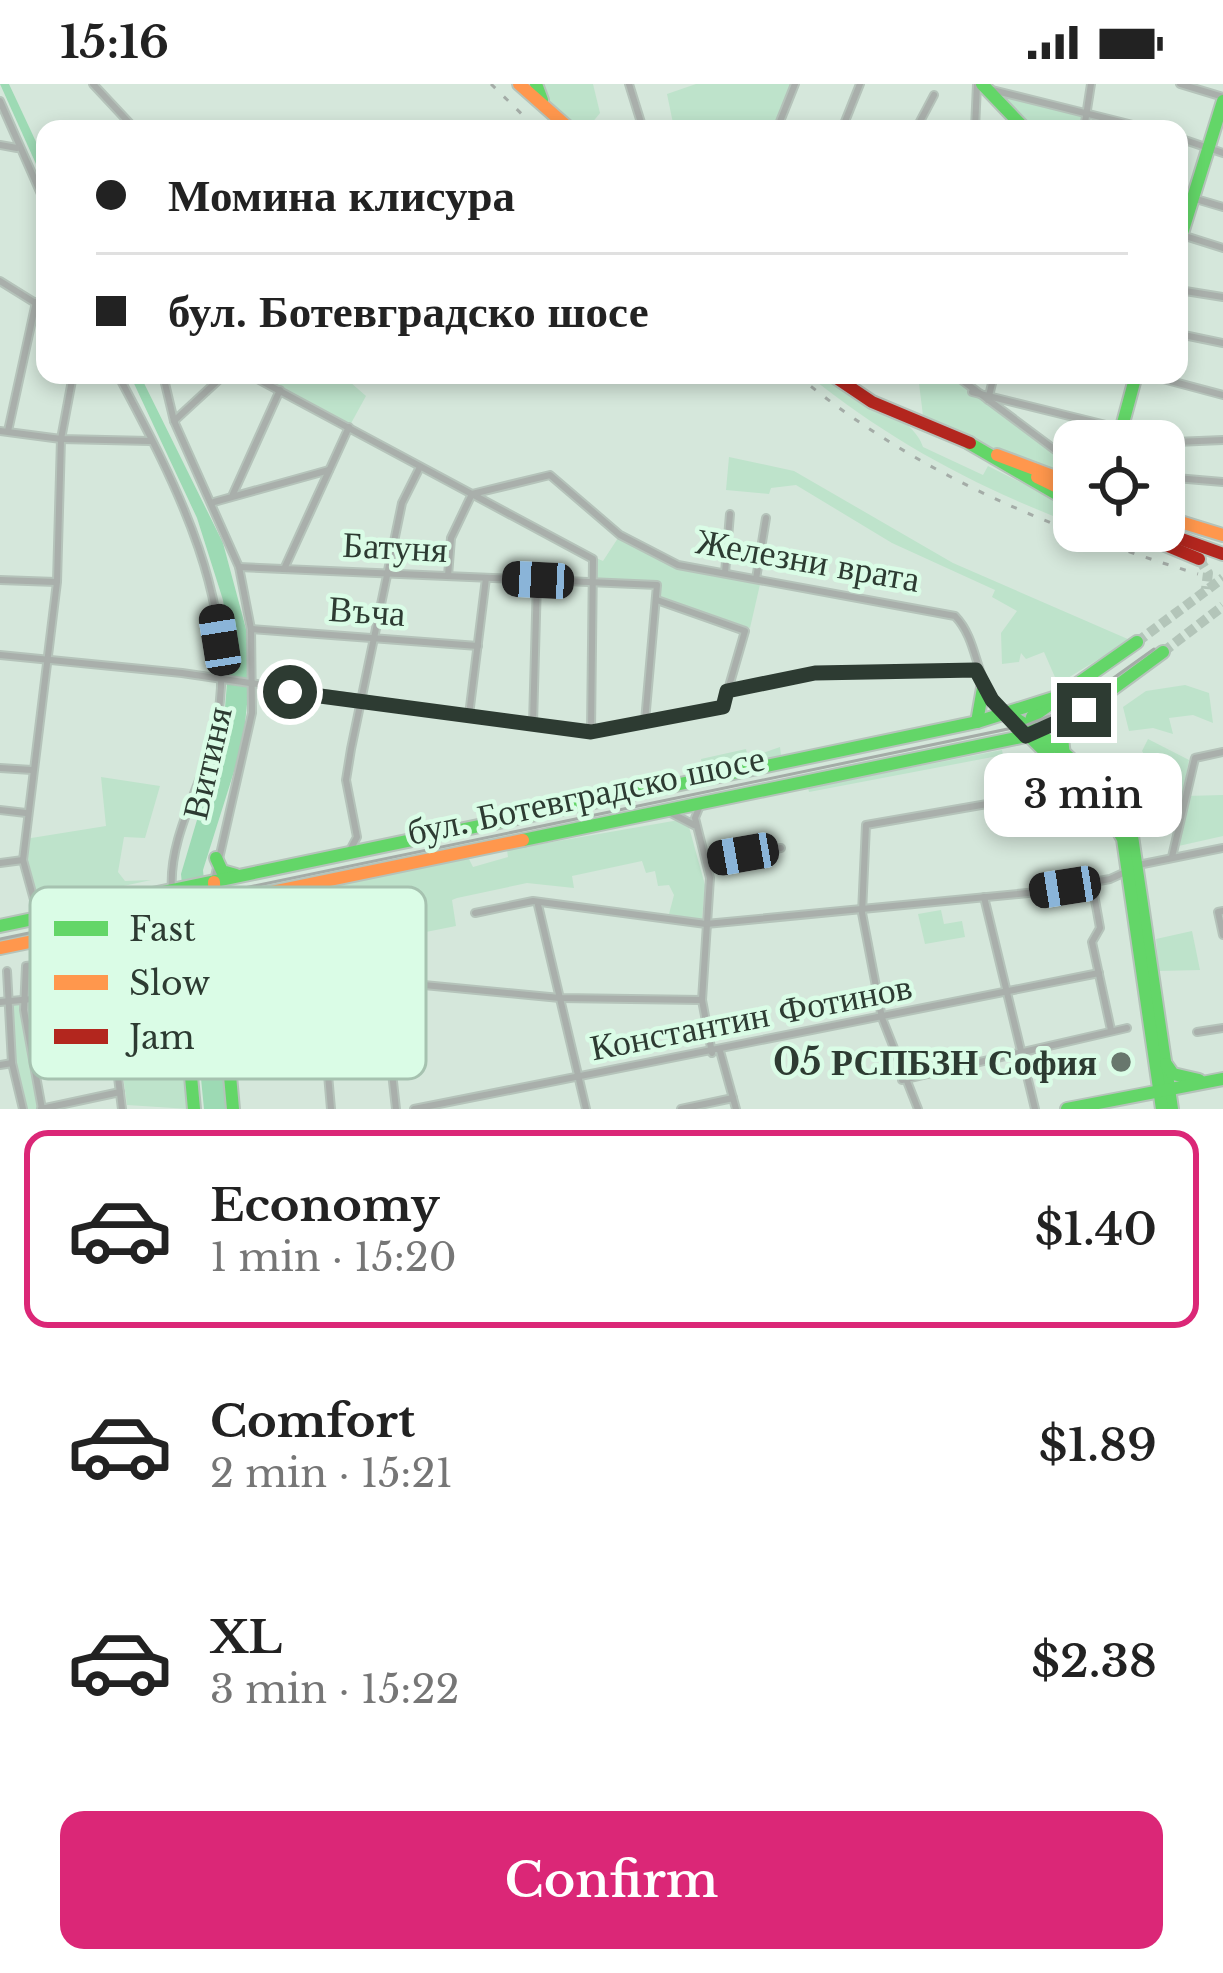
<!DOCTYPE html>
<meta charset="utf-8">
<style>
body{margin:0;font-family:"Libre Baskerville",serif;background:#f6f6f6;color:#222;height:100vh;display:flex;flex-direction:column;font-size:45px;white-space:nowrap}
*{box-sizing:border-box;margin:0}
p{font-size:39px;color:#767676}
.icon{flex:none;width:66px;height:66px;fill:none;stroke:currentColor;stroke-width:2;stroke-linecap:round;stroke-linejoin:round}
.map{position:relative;height:1025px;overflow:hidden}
.details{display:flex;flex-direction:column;background:#fff;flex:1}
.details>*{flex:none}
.banner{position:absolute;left:36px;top:36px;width:1152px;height:264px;border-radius:24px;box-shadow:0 6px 18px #0003;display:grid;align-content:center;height:264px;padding:0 60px;background:#fff}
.tools{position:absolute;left:1053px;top:336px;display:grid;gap:24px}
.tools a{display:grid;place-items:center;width:132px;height:132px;border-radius:24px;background:#fff;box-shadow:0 6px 18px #0003;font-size:60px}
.end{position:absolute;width:54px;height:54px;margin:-27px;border:15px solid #2d3b32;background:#fff;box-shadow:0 0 0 6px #fff}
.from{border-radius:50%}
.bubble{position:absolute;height:84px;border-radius:24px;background:#fff;box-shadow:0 6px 18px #0003;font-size:39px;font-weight:600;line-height:84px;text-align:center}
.car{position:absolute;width:36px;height:72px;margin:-36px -18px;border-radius:15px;box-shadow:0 0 9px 3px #0007;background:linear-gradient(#222 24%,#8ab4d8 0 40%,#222 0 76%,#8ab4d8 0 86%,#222 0)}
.banner b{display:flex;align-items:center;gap:42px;height:114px;font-size:45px}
.banner b+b{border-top:3px solid #e0e0e0}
.banner i{width:30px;height:30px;background:#222}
ul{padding:21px 0 0;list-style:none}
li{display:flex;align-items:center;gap:36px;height:198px;margin:0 24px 18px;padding:0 36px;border:6px solid transparent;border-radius:24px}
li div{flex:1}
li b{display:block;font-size:45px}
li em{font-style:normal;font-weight:600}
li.active{border-color:#db2777}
li>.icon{width:108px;height:108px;stroke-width:1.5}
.action{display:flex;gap:24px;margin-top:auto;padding:24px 60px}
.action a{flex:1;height:138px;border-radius:24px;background:#db2777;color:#fff;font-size:48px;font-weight:600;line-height:138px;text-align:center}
.status{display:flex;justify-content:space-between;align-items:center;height:84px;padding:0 60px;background:#fff;direction:ltr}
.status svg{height:33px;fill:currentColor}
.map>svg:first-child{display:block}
</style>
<div class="status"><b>15:16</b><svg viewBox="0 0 49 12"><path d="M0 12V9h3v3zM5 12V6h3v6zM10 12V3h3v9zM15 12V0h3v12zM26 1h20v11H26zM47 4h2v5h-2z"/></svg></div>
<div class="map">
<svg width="1223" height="1025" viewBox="0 0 1223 1025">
<rect width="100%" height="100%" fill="#d5e7db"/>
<g fill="#bee3cb">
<path d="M536,0H593L600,29L587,45H570L543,17Z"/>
<path d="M696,0H789L795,1L777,45L674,44L667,10Z"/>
<path d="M1003,12L1084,32L1081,45H1032Z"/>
<path d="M250,291H342L366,312L349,343Z"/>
<path d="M808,291H821C849,308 914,331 923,363L983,391L988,382L1074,425V440C976,403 890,357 808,291Z"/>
<path d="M918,291H955L1074,380V400L924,340Z"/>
<path d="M729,373L794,387L953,479L1130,556L1058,600L1044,568L1026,575L1021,569L1019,578L1002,580L1001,549L1017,527L992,513L995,506L892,459L796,401L771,404L769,410L726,406Z"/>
<path d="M620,451L678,481L761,496L750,544L661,513L660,500L596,497V474L603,477Z"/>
<path d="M1185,601L1209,609L1213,639L1193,631L1169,634L1173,650L1153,644L1129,647L1123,623L1146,607Z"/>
<path d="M1148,655L1189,676L1179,731L1169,729L1166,720H1146L1148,676L1142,667Z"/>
<path d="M780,663L781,671L704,691L701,675L746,665L748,674Z"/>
<path d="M1002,666L1003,671L809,708L808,704Z"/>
<path d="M101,693L160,702L145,754L124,753L118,788L125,797L151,796L41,820L23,776L25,755L106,742Z"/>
<path d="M1223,711V752L1174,763L1186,712Z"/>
<path d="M679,736L689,743L705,801L702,836L669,830L674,811L669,801L658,802L655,787L646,789L642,777L572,792L574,804L527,799L457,814L452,816L456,842L305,872L298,843L228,859L226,832L237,821L290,817L289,811L468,773L473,783L508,773L507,766Z"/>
<path d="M941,826L944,840L962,837L965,853L925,860L918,830Z"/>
<path d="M1192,847L1200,886L1159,887L1156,855Z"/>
<path d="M136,909L138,921L180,916L189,1025L127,1021L112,910Z"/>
<path d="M24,914L42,1025H23L7,917Z"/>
</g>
<g fill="#9ddab4">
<path d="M0,0H9L45,77V100Z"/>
<path d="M130,291H140L223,459L246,545L250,591L243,659L203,786L226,1025H204L181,790L223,648L230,562L223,516L197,434Z"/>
</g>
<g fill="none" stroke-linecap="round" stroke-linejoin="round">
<g stroke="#b3c5b9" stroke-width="10" stroke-dasharray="10 5" stroke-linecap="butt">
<path d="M1199,475L1208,489L1206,505"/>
<path d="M1137,558L1223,494"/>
<path d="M1163,568L1223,522"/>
</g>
<g stroke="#b5c3ba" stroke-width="10">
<g id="street">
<path d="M93,0L135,45"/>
<path d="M629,0L643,45"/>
<path d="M1180,0L1223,13"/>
<path d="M988,5L1149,45"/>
<path d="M0,17L45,119"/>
<path d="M777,45L795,0"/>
<path d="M842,45L860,0"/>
<path d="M916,45L934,11"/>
<path d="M975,45L977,0"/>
<path d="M1084,45L1091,0"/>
<path d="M1179,54L1223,69"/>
<path d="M0,61L17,64"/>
<path d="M1179,110L1223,123"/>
<path d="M1182,151L1223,164"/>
<path d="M0,197L45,225"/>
<path d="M1179,206L1223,213"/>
<path d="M1179,250L1223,259"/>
<path d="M118,291C174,396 243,524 215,647C204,698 168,752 172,806"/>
<path d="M163,291L174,337L239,483L251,545L252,629L214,797"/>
<path d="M250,291L593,475L591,647"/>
<path d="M955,291L1074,380"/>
<path d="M1148,291L1223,311"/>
<path d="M972,308L1175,358L1223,356"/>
<path d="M988,316L994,291"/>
<path d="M174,337L224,291"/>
<path d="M0,347L61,355L150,357"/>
<path d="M8,347L36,218"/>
<path d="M1164,393L1223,398"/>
<path d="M233,410L280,306"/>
<path d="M214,418L329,386"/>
<path d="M239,483L657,501L645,637"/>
<path d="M284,485L349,343"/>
<path d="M725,489L730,430"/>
<path d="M448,492L451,454L472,410L550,391L620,451L678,481L955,532C981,559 973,601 1005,627"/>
<path d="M756,495L766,434"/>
<path d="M0,496L56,498"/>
<path d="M251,545L478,562"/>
<path d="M0,571L182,589L584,648L723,623L745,547L657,516"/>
<path d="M727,607L815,589L977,586"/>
<path d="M469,631L486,494"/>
<path d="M533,640L537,496"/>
<path d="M0,684L32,686"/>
<path d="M701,719L695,734L710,794L702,916L712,969"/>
<path d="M0,726L26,729"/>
<path d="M669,728L694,741"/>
<path d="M349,768L357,753L346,696L351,665L402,419L420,383"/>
<path d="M1172,773L1195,674L1223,668"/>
<path d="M706,776L781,764"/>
<path d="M0,779L23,776"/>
<path d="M1092,799L1100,844L1092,858L1111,946"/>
<path d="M984,813L1035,1025"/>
<path d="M538,821L586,1025"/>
<path d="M1223,827L1218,828L1223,851"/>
<path d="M475,829L533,817L706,840L1038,808L1110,795L1143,780L1223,764"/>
<path d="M39,834L23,776L57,498L61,355L73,291"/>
<path d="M101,859L122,1025"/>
<path d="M7,887L12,979L23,1025"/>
<path d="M382,897L396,1025"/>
<path d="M320,898L331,1025"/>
<path d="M222,907L382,897L560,914L702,916"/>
<path d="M0,918L182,901"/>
<path d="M1197,948L1223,944"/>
<path d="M720,967L736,1025"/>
<path d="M0,981L12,979"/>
<path d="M902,996L1127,944"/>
<path d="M41,1025L120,1008"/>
<path d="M42,1025L24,926L26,882L59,878"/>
<path d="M414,1025L1099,889"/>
<path d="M681,1025L733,1014"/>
<path d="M918,1025L882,934L862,829L866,741L1033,712L1074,721"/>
</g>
</g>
<g stroke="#b5c3ba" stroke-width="16">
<g id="fast">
<path d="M536,0L542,16"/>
<path d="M982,0L1025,45"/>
<path d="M1179,159L1223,17"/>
<path d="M1127,357L1123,339L1136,291"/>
<path d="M969,359L1074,420"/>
<path d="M1008,630C1060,660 1104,698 1132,752L1172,1025"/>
<path d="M1012,635L1109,731L1123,755L1162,1025"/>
<path d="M977,638L983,604"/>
<path d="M1026,652L1032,633L1053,618"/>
<path d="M1064,672L1062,654L1077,632"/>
<path d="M523,756L1026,652L1084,626L1163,568"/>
<path d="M216,774L222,787L236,791"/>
<path d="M176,828L194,1025"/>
<path d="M155,831L179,855"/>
<path d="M0,842L977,638L1060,612L1137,558"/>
<path d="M218,858L233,1025"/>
<path d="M1166,980L1173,990L1199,996"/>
<path d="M1067,1025L1223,995"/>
</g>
</g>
<g stroke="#b5c3ba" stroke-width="16">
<g id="slow">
<path d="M519,0L570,45"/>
<path d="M997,371L1074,400"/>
<path d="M1037,393L1074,411"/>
<path d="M1164,433L1223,451"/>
<path d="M214,798L216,843"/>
<path d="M218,862L221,833L233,816"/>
<path d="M0,864L523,756"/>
</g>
</g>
<g stroke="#b5c3ba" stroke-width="16">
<g id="jam">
<path d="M832,291L872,318L970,359"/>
<path d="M1132,447L1199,475"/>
<path d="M1159,447L1223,470"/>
</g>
</g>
<use href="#street" stroke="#a9afab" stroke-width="6"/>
<use href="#fast" stroke="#63d668" stroke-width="12"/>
<use href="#slow" stroke="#ff974d" stroke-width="12"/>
<use href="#jam" stroke="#b3261e" stroke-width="12"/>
<path stroke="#a4aca7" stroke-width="3" d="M0,855L1027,641L1073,623L1154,565"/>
<g stroke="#a4aca7" stroke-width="3" stroke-dasharray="6 12" stroke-linecap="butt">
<path d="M491,0L537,45"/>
<path d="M797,291C917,391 1051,445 1198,490"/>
</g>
</g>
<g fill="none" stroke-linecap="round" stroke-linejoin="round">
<path stroke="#2d3b32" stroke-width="15" d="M290,608L591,648L723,623L727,607L815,589L976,586L992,616L1026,652L1084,626"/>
</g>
<circle fill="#68776d" stroke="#dafce6" stroke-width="4.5" cx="1121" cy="978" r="12"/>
<g text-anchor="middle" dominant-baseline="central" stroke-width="9" stroke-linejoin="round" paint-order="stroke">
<g font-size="36" fill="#2d3b32" stroke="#dafce6">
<text transform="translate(395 463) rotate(3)">Батуня</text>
<text transform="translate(808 476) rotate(10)">Железни врата</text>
<text transform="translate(367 527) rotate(4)">Въча</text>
<text transform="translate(207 679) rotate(-77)">Витиня</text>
<text transform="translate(586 711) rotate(-12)">бул. Ботевградско шосе</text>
<text transform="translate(751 933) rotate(-11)">Константин Фотинов</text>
</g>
<g font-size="36" font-weight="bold" fill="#2d3b32" stroke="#dafce6" text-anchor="end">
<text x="1097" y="978">05 РСПБЗН София</text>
</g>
</g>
<rect x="30" y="803" width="396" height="192" rx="18" fill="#dafce6" stroke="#a6c2b0" stroke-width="3"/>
<rect x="54" y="837" width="54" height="15" fill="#63d668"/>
<rect x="54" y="891" width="54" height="15" fill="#ff974d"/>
<rect x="54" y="945" width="54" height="15" fill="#b3261e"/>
<g font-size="33" fill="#2d3b32">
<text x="129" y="857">Fast</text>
<text x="129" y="911">Slow</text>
<text x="129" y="965">Jam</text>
</g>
</svg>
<div class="tools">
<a><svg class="icon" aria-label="locate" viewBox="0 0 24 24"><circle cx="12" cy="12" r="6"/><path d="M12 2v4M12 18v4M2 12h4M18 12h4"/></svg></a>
</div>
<i class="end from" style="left:290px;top:608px"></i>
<i class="end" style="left:1084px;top:626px"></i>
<div class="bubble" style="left:984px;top:669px;width:198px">3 min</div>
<i class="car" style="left:538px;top:496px;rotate:273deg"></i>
<i class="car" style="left:220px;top:556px;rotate:351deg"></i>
<i class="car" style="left:743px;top:770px;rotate:260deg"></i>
<i class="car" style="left:1065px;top:803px;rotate:261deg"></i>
<div class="banner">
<b><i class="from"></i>Момина клисура</b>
<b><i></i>бул. Ботевградско шосе</b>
</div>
</div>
<section class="details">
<ul>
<li class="active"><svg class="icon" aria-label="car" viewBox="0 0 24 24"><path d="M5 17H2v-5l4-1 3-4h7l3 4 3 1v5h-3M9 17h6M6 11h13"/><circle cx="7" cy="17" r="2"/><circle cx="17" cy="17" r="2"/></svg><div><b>Economy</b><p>1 min · 15:20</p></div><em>$1.40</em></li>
<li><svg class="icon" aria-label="car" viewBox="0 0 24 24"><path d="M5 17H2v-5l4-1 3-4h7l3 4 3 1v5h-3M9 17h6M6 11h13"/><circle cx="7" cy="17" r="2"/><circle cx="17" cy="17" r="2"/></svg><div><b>Comfort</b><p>2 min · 15:21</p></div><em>$1.89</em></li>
<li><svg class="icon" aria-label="car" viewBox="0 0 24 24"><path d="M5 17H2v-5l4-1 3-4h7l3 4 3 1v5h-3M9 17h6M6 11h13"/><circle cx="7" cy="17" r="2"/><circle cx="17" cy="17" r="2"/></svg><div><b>XL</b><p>3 min · 15:22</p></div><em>$2.38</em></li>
</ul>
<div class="action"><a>Confirm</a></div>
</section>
